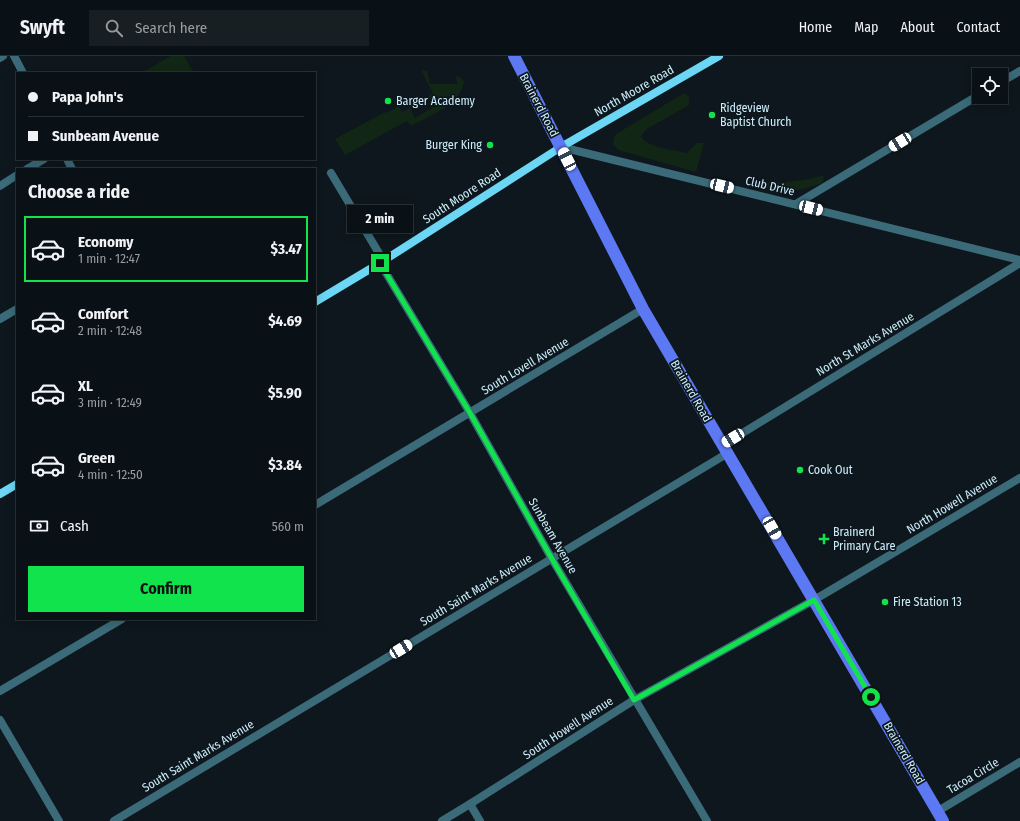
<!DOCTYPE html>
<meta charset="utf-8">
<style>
body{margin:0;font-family:"Fira Sans Condensed",sans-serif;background:#181f23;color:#f1f3f6;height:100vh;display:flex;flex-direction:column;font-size:15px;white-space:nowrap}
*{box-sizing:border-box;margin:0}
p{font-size:13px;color:#999da1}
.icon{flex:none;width:22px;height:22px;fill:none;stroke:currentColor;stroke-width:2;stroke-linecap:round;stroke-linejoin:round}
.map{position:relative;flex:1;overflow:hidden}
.panel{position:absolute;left:16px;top:112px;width:300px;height:452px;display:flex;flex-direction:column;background:#0a1116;border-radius:0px;box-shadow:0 2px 10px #0003,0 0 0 1px #2a3135}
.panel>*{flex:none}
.top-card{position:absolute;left:16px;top:16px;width:300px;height:88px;border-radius:0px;box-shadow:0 2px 10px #0003,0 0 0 1px #2a3135;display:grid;align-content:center;height:88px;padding:0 12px;background:#0a1116}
.fabs{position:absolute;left:972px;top:12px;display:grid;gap:8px}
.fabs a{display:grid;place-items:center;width:36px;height:36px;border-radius:0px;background:#0a1116;box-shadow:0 2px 10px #0003,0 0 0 1px #2a3135;font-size:20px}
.end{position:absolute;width:18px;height:18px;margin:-9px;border:5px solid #11e34d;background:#111;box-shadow:0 0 0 2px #111}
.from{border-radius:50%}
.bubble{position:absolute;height:28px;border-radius:0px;background:#0a1116;box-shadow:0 2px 10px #0003,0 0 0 1px #2a3135;font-size:13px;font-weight:700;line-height:28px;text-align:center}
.car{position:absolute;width:12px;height:24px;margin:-12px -6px;border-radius:5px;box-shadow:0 0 3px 1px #0007;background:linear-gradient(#fff 24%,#345 0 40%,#fff 0 76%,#345 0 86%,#fff 0)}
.top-card b{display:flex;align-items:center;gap:14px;height:38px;font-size:15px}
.top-card b+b{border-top:1px solid #2a3135}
.top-card i{width:10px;height:10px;background:#f1f3f6}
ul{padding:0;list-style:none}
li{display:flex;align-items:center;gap:12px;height:66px;margin:0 8px 6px;padding:0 4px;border:2px solid transparent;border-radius:0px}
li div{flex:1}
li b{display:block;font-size:15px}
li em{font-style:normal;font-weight:700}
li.selected{border-color:#11e34d}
li>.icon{width:36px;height:36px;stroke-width:1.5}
h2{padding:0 12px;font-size:18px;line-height:48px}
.pay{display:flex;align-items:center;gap:10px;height:44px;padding:0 12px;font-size:15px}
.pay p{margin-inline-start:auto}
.cta{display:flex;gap:8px;margin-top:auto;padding:8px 12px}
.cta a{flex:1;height:46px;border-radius:0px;background:#11e34d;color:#111;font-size:16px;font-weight:700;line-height:46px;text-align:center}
header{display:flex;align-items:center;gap:24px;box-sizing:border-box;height:56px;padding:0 20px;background:#0a1116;border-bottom:1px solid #2a3135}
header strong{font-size:19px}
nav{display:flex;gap:22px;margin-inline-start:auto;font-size:14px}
.search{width:280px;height:36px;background:#181f23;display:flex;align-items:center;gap:10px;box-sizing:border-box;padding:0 14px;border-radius:0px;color:#999da1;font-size:15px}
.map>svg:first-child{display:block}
</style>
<header>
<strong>Swyft</strong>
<div class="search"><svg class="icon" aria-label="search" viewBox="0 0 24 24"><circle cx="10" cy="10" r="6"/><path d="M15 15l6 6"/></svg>Search here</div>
<nav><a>Home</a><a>Map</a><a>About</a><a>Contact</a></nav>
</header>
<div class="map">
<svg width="1020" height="765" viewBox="0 0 1020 765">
<rect width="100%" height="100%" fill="#0d171d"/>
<g fill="#112614">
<path d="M171,0H184L194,17H141Z"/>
<path d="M421,14L427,15L430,28H457L456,19L460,21L464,26C459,50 431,59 411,70L407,65L345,99L335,83L385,56L386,57L399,50L402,56L410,52L415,62L434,51L428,40L433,37Z"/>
<path d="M684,37L689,41V49L647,73L641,80C647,92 675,94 687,97L697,87H704L696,116L618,94L613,88L614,81L616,78Z"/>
<path d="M824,119L823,125L822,127C795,137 783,137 755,130L758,126C780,127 802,126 824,119Z"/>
</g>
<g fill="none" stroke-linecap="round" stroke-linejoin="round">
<g stroke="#3b6b79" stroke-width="8">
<path d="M14,0L23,17"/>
<path d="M0,2L3,0"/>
<path d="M1001,26L1020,15"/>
<path d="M561,91L1020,204"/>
<path d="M67,103L72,113"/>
<path d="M27,113L44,103"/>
<path d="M331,117L383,204"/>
<path d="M0,130L17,119"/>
<path d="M796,148L979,39"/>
<path d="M380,207L470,357L552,503L707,765"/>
<path d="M0,263L17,253"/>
<path d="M723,389L1020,207"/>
<path d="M315,449L643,253"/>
<path d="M0,635L122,563"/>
<path d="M0,664L59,765"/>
<path d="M470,748L480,765"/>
<path d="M938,755L1020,706"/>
<path d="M114,765L728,397"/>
<path d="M442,765L470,748L634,644L814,544L1020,422"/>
</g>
<g stroke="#6bd7f4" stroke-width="8">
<path d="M315,246L380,207L561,91L719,0"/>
<path d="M0,438L17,428"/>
</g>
<path stroke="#5c78f3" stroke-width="12" d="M514,0L643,253L943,765"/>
</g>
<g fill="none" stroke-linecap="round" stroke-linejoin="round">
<path stroke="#11e34d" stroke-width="5" d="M380,207L470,357L552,503L634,644L814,544L871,641"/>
</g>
<g fill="#11e34d" stroke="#0d171d" stroke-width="1.5">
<circle cx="388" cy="45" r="4"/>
<circle cx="712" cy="59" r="4"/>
<circle cx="490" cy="89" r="4"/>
<circle cx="800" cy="414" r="4"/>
<path d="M822 477h4v4h4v4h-4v4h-4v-4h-4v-4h4z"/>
<circle cx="885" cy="546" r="4"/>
</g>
<g text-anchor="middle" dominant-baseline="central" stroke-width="3.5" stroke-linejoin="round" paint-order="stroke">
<g font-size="12" fill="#cdedfb" stroke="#0d171d">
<text transform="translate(634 35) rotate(-30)">North Moore Road</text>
<text transform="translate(539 49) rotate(62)">Brainerd Road</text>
<text transform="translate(770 130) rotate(13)">Club Drive</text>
<text transform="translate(462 140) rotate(-33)">South Moore Road</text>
<text transform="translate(865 288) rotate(-31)">North St Marks Avenue</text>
<text transform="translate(525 310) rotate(-31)">South Lovell Avenue</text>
<text transform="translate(691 335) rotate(60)">Brainerd Road</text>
<text transform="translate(952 448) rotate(-31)">North Howell Avenue</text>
<text transform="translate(553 480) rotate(60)">Sunbeam Avenue</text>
<text transform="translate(476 534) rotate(-31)">South Saint Marks Avenue</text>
<text transform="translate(568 672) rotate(-33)">South Howell Avenue</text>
<text transform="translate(904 697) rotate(60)">Brainerd Road</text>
<text transform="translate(198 700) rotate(-31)">South Saint Marks Avenue</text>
<text transform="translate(973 720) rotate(-31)">Tacoa Circle</text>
</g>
<g font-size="12" fill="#cdedfb" stroke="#0d171d" text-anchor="start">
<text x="396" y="45">Barger Academy</text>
<text x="720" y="52">Ridgeview<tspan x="720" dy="14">Baptist Church</tspan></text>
<text x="482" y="89" text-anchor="end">Burger King</text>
<text x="808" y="414">Cook Out</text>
<text x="833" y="476">Brainerd<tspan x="833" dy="14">Primary Care</tspan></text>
<text x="893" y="546">Fire Station 13</text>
</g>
</g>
</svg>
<div class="fabs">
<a><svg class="icon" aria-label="locate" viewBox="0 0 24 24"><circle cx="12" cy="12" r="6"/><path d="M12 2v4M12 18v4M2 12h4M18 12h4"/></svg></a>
</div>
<i class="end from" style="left:871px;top:641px"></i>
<i class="end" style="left:380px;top:207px"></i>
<div class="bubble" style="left:347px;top:149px;width:66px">2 min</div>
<i class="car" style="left:900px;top:86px;rotate:239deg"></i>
<i class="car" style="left:567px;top:103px;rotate:333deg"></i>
<i class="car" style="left:722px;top:130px;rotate:103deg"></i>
<i class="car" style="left:811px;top:152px;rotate:104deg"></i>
<i class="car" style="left:733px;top:382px;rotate:239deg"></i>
<i class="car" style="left:772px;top:472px;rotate:150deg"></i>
<i class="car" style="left:401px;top:593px;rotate:59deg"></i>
<div class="top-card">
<b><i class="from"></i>Papa John's</b>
<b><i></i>Sunbeam Avenue</b>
</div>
<section class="panel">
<h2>Choose a ride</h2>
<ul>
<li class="selected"><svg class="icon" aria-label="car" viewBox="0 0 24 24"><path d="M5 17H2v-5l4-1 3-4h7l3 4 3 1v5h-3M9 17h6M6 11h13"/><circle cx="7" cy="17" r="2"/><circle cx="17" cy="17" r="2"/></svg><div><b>Economy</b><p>1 min · 12:47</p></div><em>$3.47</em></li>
<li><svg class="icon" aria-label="car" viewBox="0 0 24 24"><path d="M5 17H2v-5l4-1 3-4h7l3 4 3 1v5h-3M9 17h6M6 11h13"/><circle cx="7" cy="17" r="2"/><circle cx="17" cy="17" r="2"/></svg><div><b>Comfort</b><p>2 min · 12:48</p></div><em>$4.69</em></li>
<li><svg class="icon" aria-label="car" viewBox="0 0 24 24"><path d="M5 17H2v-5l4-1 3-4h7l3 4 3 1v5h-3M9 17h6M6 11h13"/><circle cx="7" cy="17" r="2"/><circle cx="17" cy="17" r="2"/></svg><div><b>XL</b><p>3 min · 12:49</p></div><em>$5.90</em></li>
<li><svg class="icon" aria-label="car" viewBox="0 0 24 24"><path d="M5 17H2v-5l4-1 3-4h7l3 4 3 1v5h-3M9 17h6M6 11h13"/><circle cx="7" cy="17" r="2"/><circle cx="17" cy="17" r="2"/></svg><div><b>Green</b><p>4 min · 12:50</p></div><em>$3.84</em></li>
</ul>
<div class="pay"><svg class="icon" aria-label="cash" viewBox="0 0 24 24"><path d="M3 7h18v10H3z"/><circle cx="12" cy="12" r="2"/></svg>Cash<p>560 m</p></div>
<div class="cta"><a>Confirm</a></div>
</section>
</div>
